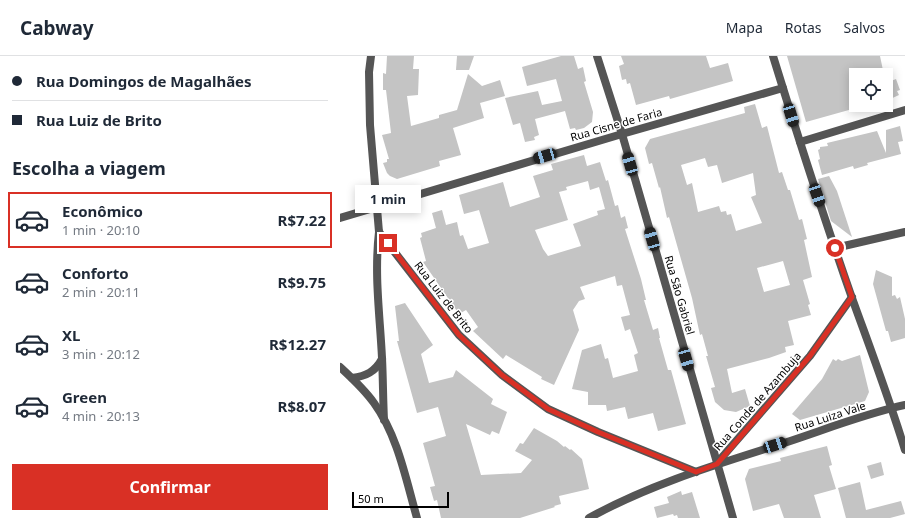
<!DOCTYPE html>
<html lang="pt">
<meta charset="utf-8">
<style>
body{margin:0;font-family:"Noto Sans",sans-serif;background:#f6f6f7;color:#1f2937;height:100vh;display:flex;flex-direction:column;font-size:15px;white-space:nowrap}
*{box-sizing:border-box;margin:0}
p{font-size:13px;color:#747a83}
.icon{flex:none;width:22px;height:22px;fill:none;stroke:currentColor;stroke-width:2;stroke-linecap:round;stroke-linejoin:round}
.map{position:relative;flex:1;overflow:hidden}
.side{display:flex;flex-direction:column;background:#fff;width:340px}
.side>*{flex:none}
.guide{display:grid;align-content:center;height:88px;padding:0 12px;background:#fff}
.buttons{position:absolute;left:509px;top:12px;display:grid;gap:8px}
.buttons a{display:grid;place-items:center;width:44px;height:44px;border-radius:0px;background:#fff;box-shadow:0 2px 10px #0003;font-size:20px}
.scale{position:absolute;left:12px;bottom:10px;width:97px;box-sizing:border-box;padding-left:4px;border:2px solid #000;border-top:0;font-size:11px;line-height:14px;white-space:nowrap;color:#000;-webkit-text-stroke:3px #fff;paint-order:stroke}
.end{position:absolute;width:18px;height:18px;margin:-9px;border:5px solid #d93025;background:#fff;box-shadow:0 0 0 2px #fff}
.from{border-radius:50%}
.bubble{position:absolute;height:28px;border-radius:0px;background:#fff;box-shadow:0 2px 10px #0003;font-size:13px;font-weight:700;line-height:28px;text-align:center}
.car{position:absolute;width:12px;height:24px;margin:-12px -6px;border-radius:5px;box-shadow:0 0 3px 1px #0007;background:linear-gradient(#222 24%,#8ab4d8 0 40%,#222 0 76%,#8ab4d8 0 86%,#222 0)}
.guide b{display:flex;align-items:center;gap:14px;height:38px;font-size:15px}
.guide b+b{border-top:1px solid #e0e1e3}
.guide i{width:10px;height:10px;background:#1f2937}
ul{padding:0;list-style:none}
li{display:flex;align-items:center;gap:12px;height:56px;margin:0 8px 6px;padding:0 4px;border:2px solid transparent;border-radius:0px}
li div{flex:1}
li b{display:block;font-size:15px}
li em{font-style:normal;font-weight:700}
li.active{border-color:#d93025}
li>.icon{width:36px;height:36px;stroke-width:1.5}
h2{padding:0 12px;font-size:18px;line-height:48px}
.cta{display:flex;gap:8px;margin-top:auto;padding:8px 12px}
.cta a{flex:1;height:46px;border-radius:0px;background:#d93025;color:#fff;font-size:16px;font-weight:700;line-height:46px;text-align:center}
header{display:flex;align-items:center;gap:24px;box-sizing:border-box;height:56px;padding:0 20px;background:#fff;border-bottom:1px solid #e0e1e3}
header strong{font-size:19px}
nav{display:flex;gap:22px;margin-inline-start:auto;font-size:14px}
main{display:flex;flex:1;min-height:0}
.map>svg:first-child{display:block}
</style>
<header>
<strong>Cabway</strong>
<nav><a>Mapa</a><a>Rotas</a><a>Salvos</a></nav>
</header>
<main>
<section class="side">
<div class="guide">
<b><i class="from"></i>Rua Domingos de Magalhães</b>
<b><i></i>Rua Luiz de Brito</b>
</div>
<h2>Escolha a viagem</h2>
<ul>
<li class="active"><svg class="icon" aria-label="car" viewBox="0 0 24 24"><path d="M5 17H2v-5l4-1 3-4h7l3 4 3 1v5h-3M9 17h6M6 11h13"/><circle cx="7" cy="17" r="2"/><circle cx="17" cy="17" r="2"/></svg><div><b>Econômico</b><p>1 min · 20:10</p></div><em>R$7.22</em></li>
<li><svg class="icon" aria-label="car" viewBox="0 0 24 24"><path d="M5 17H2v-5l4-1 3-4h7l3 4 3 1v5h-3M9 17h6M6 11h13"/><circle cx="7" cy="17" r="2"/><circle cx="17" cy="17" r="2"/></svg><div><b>Conforto</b><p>2 min · 20:11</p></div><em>R$9.75</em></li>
<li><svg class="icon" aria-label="car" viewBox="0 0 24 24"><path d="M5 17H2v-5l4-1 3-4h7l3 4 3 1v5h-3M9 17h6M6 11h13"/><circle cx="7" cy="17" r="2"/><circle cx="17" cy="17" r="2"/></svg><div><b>XL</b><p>3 min · 20:12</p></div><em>R$12.27</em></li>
<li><svg class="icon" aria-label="car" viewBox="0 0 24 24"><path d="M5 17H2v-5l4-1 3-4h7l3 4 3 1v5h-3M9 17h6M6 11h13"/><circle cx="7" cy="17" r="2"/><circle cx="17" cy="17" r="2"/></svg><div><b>Green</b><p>4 min · 20:13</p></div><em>R$8.07</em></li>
</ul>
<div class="cta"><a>Confirmar</a></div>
</section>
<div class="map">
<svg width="565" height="462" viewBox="0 0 565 462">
<rect width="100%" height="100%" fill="#fff"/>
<g fill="#c4c4c4" fill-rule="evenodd">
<path d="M47,0H74L73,13H79L78,39L67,40L71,70L99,62V59L117,54L128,18L142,30L160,24L165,40L140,47L144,62L113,72L121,99L99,105L100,110L57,123L50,120L47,117L43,107L47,106V103H49L42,79L51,77L46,34H43V17L46,18Z"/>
<path d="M117,0H134L129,14H116Z"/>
<path d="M221,0H234L238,13L243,11L246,25L244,26L253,56L252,66L244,72L236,74L235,72L230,73L225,55L195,63L199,79L194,81L195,84L185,86L180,67L173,69L165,42L198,35L202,49L222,45L216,23L187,30L182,11Z"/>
<path d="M281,0H366L370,12L388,7L393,25L330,43L329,40L296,49L290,27L287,28L286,23L282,24L279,10L284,8Z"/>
<path d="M447,0H540L544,19H513L514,24L511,25L516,38V52L466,66Z"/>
<path d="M556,23L560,34L557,35L559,39L546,45V27Z"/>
<path d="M415,48L422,72L427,70L439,117L442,116L448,134H450L459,164L462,163L467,183L464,184L472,221L463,224L470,248L468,249L471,259L448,265L454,289L445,291L446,296L429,302L387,313L392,337L405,333L410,350L396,356L384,354L375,346L371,332L375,331L366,300H368L362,278L360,279L352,242L329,161L327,162L320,131L319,132L312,107L309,108L305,92L310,83L405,57L404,51ZM365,102L368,111L377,109L382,127L413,117L416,139L411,141L422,167L396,175L391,158L387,159L386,155L381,156L379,150L358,156L352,127L347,129L341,109ZM443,205L450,229L424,236L417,212Z"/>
<path d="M560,70L563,85L558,86L561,98L527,107L528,109L514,113L513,110L482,119L478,104L480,103L478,94L480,93V91L488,90L487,87L537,75L546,97V74Z"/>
<path d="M244,99L247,110L260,106L266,125L268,124L275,150L278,149L281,162L285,160L288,172L285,173L301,223L306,244H304L313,274L318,272L320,282H319L328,314H331L346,368L318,375L313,357L288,363L285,351L267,355L266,349H248V336L232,333L242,294L261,288L265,303L268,302L273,322L298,315L294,299L298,297L290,273L285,275L281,261L290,259L282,229L277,230L275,220L240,231L245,243L239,245L233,254L239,274L214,329L201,323L202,321L166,299L163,303L133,275L138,271L126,254L119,258L83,206L86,205L80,182L82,181L81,177L96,172L92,157L102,154L106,169L117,166L120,180L123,179L128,193L149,187L139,154L124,158L119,139L163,126L170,151L200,141L193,120L213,114L211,108ZM248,125L250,134L259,131L265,153L257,155L258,159L233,168L241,190L208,200L203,193L195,174L228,164L219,136L227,134L226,131Z"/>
<path d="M489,120L497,135L512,181L491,165L478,123Z"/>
<path d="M536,214L552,221V240L555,239L557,243L560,241L565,263V282L551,286L548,275H546L533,228Z"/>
<path d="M65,247L93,289L81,298L89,327L113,321L116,314L153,343L151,348L167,356L159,378L152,375L150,379L126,368L141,419L181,417L192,404L175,395L180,387L183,388L194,372L217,385L224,391L225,390L230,394L231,393L242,403L249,433L219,440L221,448L214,450L215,451L180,462H101L97,444L94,445L90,431L95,430L83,387L106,380L98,351L77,357L57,285H59L55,250Z"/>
<path d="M520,299L529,336L525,345L460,364L452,358L482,323L493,303L496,305L498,303L502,305Z"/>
<path d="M487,390L492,409L489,410L496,433L474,439L481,462H444L439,448L413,455L405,423L409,413L441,405L440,402Z"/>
<path d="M541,406L544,419L531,423L527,410Z"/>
<path d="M520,426L526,454L561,445L565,458L550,462H506L498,432Z"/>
<path d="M341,435L342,439L352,436L360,462H338L337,459L334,460L333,458L317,462L314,451L329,447L327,441Z"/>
</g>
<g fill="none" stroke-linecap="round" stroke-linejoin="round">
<g stroke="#555" stroke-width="8">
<path d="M31,0L29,16L30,69L39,176L119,279L162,319L208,353L258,376L356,416"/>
<path d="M257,0L282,78L393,462"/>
<path d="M433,0C458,81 484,162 512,242C530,292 549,342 565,394"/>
<path d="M460,86L565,54"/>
<path d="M0,162L282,78L443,32"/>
<path d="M39,176C34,219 40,260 42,302C43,322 43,343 44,364"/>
<path d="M495,192L565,176"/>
<path d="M12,322C26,320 35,316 42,303"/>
<path d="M377,407L470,300L512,241"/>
<path d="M249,462C310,428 378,408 444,387C484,374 524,358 565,349"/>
</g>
<path stroke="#555" stroke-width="8" d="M0,311C12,322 24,333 34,347C58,380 66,424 77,462"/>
</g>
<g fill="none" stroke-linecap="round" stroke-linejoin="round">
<path stroke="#d93025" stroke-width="5" d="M48,187L119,279L162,319L208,353L258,376L356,416L377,408L470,300L512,241L495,192"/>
</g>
<g text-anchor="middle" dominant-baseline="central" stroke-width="3" stroke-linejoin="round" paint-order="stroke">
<g font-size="11" fill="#000" stroke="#fff">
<text transform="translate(276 68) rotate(-16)">Rua Cisne de Faria</text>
<text transform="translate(340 239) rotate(74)">Rua São Gabriel</text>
<text transform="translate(104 241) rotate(52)">Rua Luiz de Brito</text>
<text transform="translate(417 345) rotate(-49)">Rua Conde de Azambuja</text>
<text transform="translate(490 360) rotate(-18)">Rua Luiza Vale</text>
</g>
</g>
</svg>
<div class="buttons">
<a><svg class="icon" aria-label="locate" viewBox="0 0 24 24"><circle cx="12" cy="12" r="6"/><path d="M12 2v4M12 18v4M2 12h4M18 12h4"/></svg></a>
</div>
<div class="scale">50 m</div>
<i class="end from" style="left:495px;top:192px"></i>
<i class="end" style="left:48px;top:187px"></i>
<div class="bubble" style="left:15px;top:129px;width:66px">1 min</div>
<i class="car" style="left:451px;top:59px;rotate:163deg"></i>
<i class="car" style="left:205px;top:100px;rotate:254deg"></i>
<i class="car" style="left:290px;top:108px;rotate:344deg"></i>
<i class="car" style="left:477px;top:139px;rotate:161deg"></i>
<i class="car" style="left:312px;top:183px;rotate:344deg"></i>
<i class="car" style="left:346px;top:303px;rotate:164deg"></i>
<i class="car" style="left:435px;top:389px;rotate:72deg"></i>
</div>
</main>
